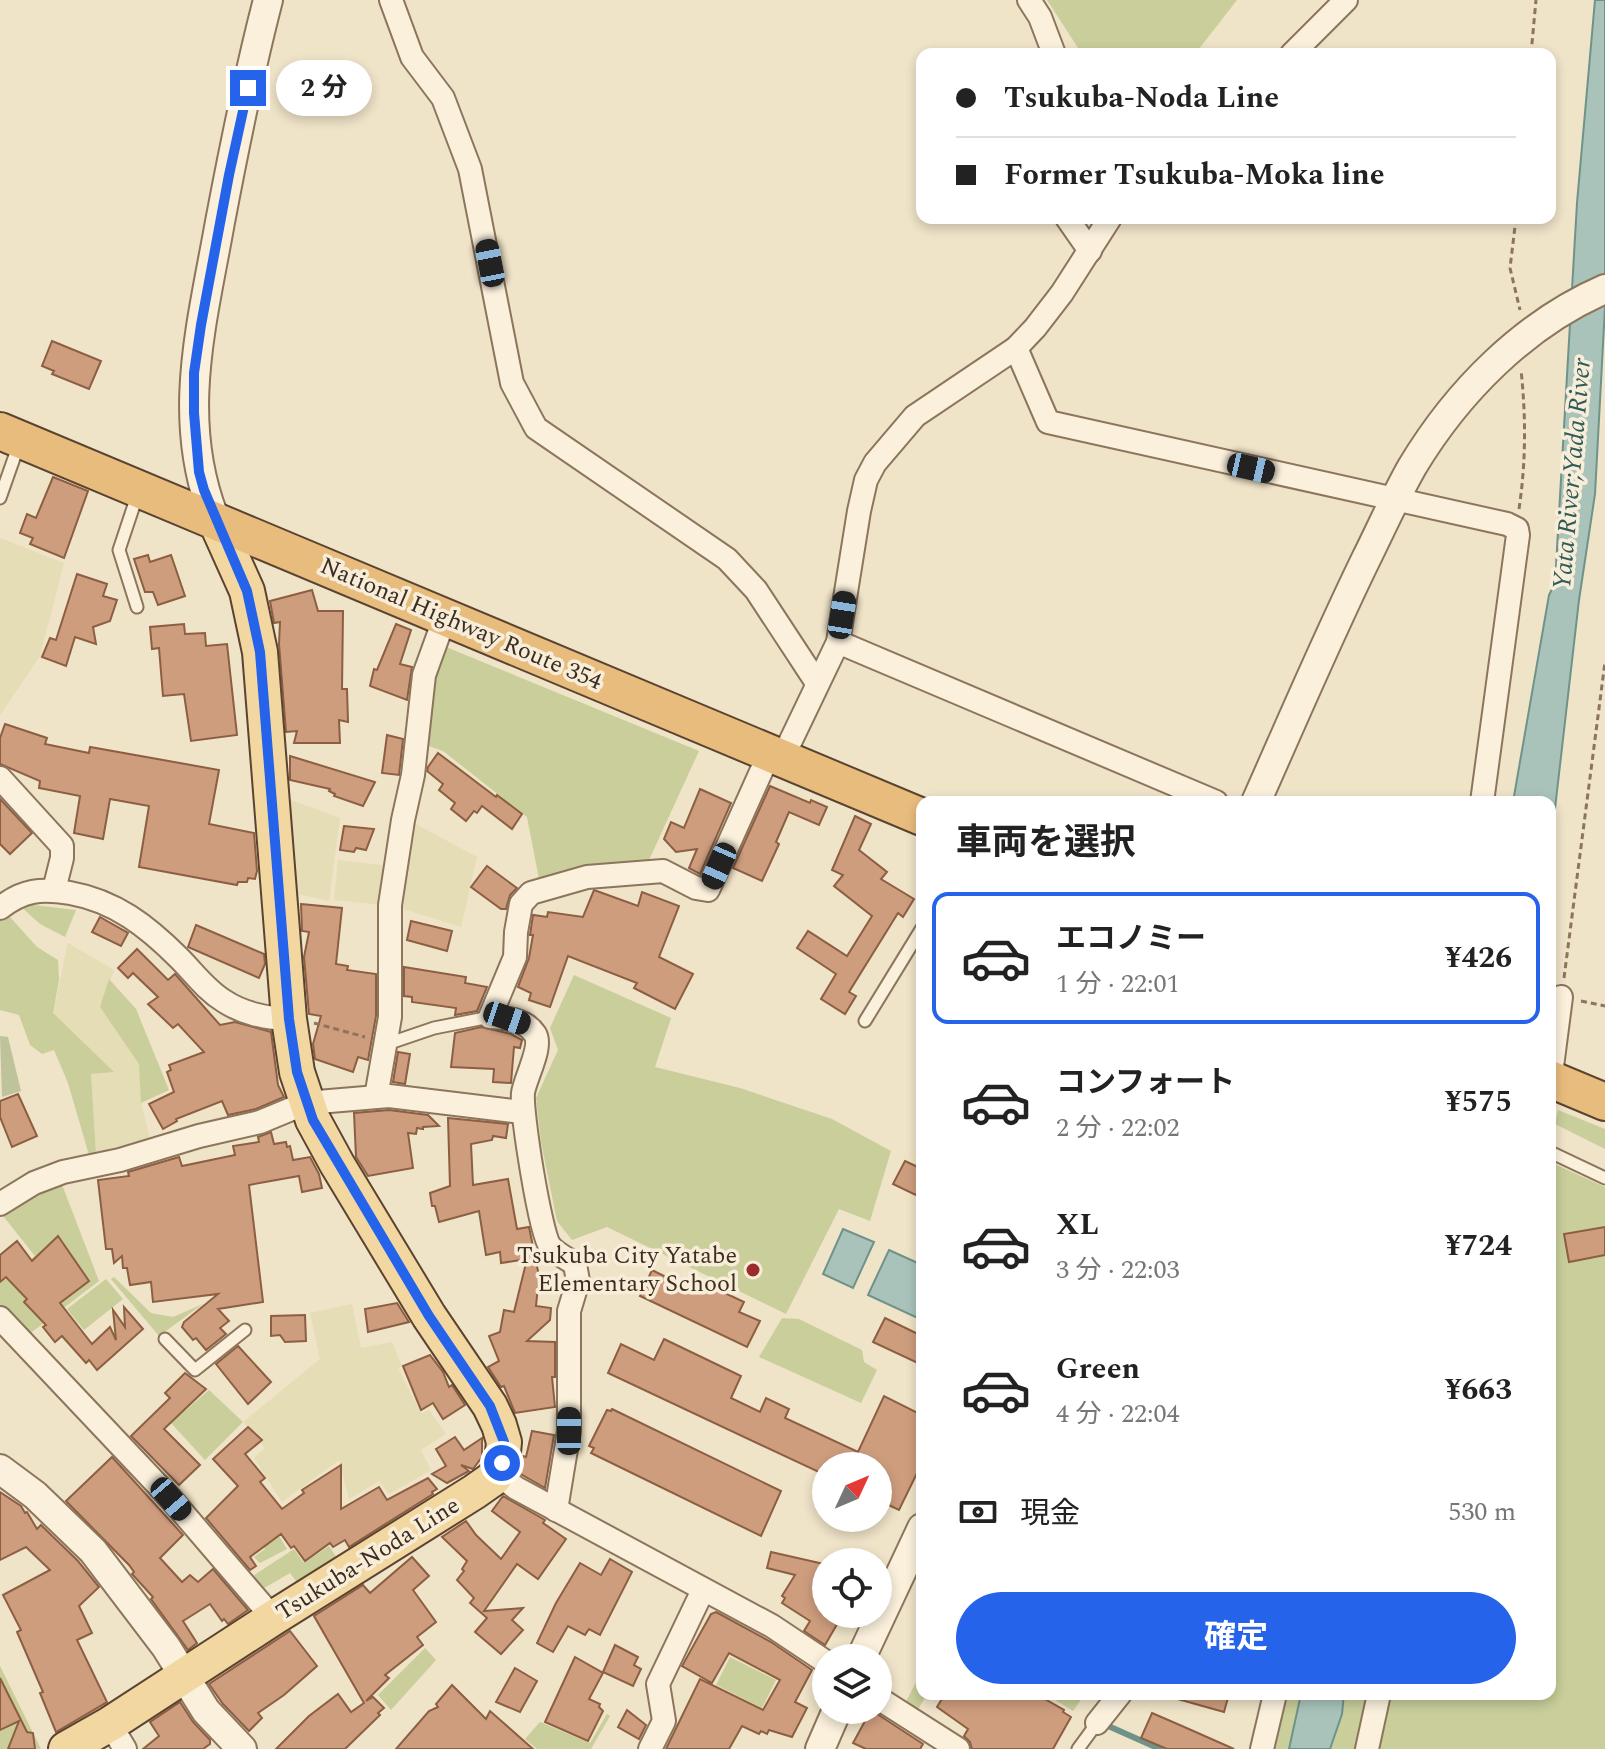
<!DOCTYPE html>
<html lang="ja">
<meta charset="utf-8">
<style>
body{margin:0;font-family:Spectral,"Noto Sans JP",serif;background:#f6f6f6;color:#222;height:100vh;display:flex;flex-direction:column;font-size:30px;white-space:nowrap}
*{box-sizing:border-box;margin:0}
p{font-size:26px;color:#767676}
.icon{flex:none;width:44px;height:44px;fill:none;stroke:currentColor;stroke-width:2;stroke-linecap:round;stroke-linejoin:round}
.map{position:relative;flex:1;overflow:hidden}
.sheet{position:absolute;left:916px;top:796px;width:640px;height:904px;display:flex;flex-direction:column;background:#fff;border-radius:16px;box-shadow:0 4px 12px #0003}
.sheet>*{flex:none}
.hud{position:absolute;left:916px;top:48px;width:640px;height:176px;border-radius:16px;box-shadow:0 4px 12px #0003;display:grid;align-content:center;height:176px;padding:0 40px;background:#fff}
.needle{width:52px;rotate:46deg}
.fabs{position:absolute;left:812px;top:1452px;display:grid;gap:16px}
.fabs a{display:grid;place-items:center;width:80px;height:80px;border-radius:50%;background:#fff;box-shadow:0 4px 12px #0003;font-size:40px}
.end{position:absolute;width:36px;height:36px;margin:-18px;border:10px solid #2563eb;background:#fff;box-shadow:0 0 0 4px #fff}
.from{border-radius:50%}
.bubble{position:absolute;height:56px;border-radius:28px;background:#fff;box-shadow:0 4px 12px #0003;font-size:26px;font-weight:700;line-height:56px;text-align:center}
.car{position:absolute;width:24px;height:48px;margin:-24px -12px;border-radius:10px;box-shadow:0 0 6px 2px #0007;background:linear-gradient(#222 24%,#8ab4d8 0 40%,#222 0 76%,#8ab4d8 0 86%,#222 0)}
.hud b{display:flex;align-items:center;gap:28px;height:76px;font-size:30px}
.hud b+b{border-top:2px solid #e0e0e0}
.hud i{width:20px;height:20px;background:#222}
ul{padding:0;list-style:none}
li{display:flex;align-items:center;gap:24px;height:132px;margin:0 16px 12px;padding:0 24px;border:4px solid transparent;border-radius:16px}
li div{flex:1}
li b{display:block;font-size:30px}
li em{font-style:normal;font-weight:700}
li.selected{border-color:#2563eb}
li>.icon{width:72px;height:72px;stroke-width:1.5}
h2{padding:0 40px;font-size:36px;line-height:96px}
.pay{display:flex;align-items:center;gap:20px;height:88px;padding:0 40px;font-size:30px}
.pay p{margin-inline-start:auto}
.action{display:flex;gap:16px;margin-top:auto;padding:16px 40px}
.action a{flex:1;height:92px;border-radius:48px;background:#2563eb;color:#fff;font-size:32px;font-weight:700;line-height:92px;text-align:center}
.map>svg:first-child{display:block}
</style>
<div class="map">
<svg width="1605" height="1749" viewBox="0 0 1605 1749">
<rect width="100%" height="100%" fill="#efe3c8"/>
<g fill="#e5ddb5">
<path d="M0,538L64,563L40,656L0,715Z"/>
<path d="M288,799L340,818L329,901L293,893Z"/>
<path d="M412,822L477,857L461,927L400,908Z"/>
<path d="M338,860L389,866L384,905L334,900Z"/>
<path d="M68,943L114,970L100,1007L140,1064L141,1103L151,1142L96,1154L91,1074L113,1072L53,1013Z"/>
<path d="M352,1304L361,1348L392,1342L402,1366L398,1368L421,1413L429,1410L446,1434L421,1450L431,1470L389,1494L379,1481L349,1499L339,1460L282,1502L254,1458L265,1448L243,1422L320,1359L310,1313Z"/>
</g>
<g fill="#c9ce9b">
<path d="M1047,0H1237L1195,54H1082Z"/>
<path d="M446,647L699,751L649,860L539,879L527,817L443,751L426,745L436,671Z"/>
<path d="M17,903L76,910L65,937L40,924Z"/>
<path d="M9,916L37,947L58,960L59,980L53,1013L114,1072L91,1074L96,1154L89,1155L68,1083L54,1050L42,1054L30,1045L19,1015L0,1010V920Z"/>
<path d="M574,975L671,1018L655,1067L740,1088L832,1119L891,1151L870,1221L839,1209L786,1314L607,1227L572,1240L557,1221L541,1142L536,1098L558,1050L550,1028Z"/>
<path d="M109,979L136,1009L169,1090L141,1103L139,1064L100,1007Z"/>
<path d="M1558,1110L1605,1129V1149L1555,1124Z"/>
<path d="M1550,1162L1605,1187V1749H1378L1389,1694H1550Z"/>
<path d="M61,1182L99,1281L28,1335L0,1305V1283L35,1256L0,1212Z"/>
<path d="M114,1277L151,1313L173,1317L203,1304L159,1336L111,1279Z"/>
<path d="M106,1279L123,1299L84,1330L67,1309Z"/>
<path d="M782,1318L799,1319L862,1350L864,1362L877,1370L861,1403L759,1357Z"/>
<path d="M209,1390L243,1422L205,1460L171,1423Z"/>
<path d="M269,1520L287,1549L260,1563L254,1557L265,1549L253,1530Z"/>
<path d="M329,1546L339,1561L300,1586L290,1573L259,1591L250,1578L294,1549L304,1563Z"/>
<path d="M425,1648L436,1660L391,1710L378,1695Z"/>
<path d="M730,1657L776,1680L762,1708L716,1685Z"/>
<path d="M0,1666L41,1749H0Z"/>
<path d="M922,1671V1694H927L915,1715L903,1707Z"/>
<path d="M1045,1694H1085L1073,1711Z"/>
<path d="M1284,1694H1301L1289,1749H1270Z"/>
<path d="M1344,1694H1368L1356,1749H1330L1342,1714Z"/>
<path d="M607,1714L610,1716L591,1749H537L525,1739L540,1722L590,1743Z"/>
</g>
<path fill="#bfc39a" d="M0,1036L8,1037L21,1091L2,1097Z"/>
<g fill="#a9c3bb" stroke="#6f9289" stroke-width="2">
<path d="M1595,0H1605V307L1595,494L1579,600L1550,852V802H1513L1549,595L1555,583L1577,203Z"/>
<path d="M843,1229L874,1242L853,1288L823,1274Z"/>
<path d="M889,1250L922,1265V1320L868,1295Z"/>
<path d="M1301,1694H1344L1342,1714L1330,1749H1289Z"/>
</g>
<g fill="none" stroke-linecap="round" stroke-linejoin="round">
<path stroke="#6f9289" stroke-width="6" d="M1106,1725L1160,1749"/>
</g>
<g fill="#ce9d7e" stroke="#8c5e42" stroke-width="2">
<path d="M52,341L101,361L89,389L52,374L54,371L42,366Z"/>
<path d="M53,477L88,491L64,558L30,544L33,538L20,533L27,514L36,518Z"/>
<path d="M148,555L150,562L171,555L185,596L158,605L153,592H145L134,559Z"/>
<path d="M77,574L107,584L103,596L117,600L110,621L93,627L96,644L75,637L66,666L42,657L50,638L56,640Z"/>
<path d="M312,590L318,611H343L342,689H347L348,722L339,720L340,743H294L297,731L286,732L279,644L280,622L274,623L270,601Z"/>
<path d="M184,624L185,634L205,633L206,646L227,644L237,735L191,741L184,694L163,696L159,648L152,649L150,627Z"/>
<path d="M396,624L411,630L400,664L412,667L407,700L370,686L374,669L377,670Z"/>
<path d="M5,724L47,738L45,744L89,753L90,747L219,770L209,824L254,833L257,871L255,879L248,878L247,882H238L237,885L139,867L149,806L110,799L103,839L74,833L80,796L39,788L40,781L0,764V738Z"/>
<path d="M387,735L403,739L399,775L382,773Z"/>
<path d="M438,753L496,797L497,795L522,814L512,829L482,806L477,813L474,811L466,821L451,809L455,803L439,790L443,784L427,771L428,767Z"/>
<path d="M290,756L375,782L363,806L334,796L335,794L329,791L330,789L290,780Z"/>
<path d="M770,786L810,803L811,800L827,807L819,825L789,812L776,842L779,844L762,881L733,868Z"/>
<path d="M700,789L731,803L700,874L689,868L697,849L676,852L664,839L671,822L684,828Z"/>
<path d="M0,799L32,833L10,854L0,844Z"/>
<path d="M855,816L871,824L859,850L887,872L881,879L914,899L903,917L898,913L849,992L856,996L845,1014L821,999L836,974L797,948L808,931L847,956L872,916L834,886L843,875L832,870Z"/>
<path d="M344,826L374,829L366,850L356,848L354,852L340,850Z"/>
<path d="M487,866L517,888L510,895L506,909H501L471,887Z"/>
<path d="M594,890L638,906L642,892L679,906L659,957L693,974L675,1009L634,988L637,983L568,956L550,1007L529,1000L531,993L518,987L529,958L533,935H530L533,915L547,917L548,912L583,917Z"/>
<path d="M301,904L342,908L336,964L348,966L347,970L376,974V1016L368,1060L358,1057L353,1072L315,1059L313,1044L321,1016L309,1014L304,957L309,932L302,931Z"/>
<path d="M100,917L128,933L121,946L92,932Z"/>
<path d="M411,921L452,931L447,951L407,940Z"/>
<path d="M196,925L264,954L265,964L259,978L188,947Z"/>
<path d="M137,949L168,980L175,974L220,1025L235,1022L271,1032L278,1085L284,1097L256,1109L228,1115L222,1101L176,1119L177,1121L163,1129L149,1104L174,1092L167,1072L171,1070L169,1065L204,1052L178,1024L173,1028L148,1004L158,997L133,973L128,978L118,968Z"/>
<path d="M404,967L466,977L465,983L487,987L477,1011L455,1015L456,1008L412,1002V997L404,996Z"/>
<path d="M481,1027L511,1034L522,1040L520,1048L514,1047L511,1083L493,1082L494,1069L451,1067L455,1033Z"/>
<path d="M398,1052L410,1054L405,1084L393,1082Z"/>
<path d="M18,1094L37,1136L12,1147L0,1117V1101Z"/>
<path d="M389,1110L428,1115L439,1126L423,1127V1129L417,1128L416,1134L408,1133L413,1168L368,1176L356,1157L354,1113Z"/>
<path d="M448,1118L508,1124L506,1138L493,1136L492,1140L471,1144L473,1185L508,1179L517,1229L529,1227L539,1276L536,1306L551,1308L550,1320L527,1341L555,1342V1377H552L555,1407L515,1413L504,1386L501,1387L488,1367L499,1361L489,1336L500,1332L504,1310L514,1312L527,1259L501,1263L500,1252L486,1255L479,1211L439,1222L435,1206H432L430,1193L450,1186Z"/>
<path d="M271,1132L274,1144L286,1142L287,1147L290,1146L293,1160L310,1157L319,1174L322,1188L302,1192L299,1176L249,1185L263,1302L218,1309L229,1321L220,1328L226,1334L206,1350L196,1338L193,1340L182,1327L184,1322L218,1294L153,1302L151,1282L130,1285L127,1268H123L122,1256L114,1263L112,1249H106L98,1180L129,1176L128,1172L179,1157L182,1166L235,1155L233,1146L259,1142L258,1137Z"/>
<path d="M905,1161L922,1169V1198L893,1184Z"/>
<path d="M1605,1227V1255L1569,1262L1564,1234Z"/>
<path d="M58,1236L89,1281L60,1303L92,1344L110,1327L116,1340L113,1310L125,1327L124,1307L143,1329L97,1370L89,1360L86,1363L62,1336L55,1342L43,1327L46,1325L24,1302L27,1299L6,1277L0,1282V1255L17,1241L32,1261Z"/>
<path d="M652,1270L686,1287L691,1277L744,1302L739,1312L760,1321L747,1347L640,1296Z"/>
<path d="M397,1303L409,1322L368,1332L365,1309Z"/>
<path d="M305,1315L306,1341L285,1342L280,1335L271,1336V1316Z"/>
<path d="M885,1318L922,1336V1365L873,1342Z"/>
<path d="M664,1339L741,1376L731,1398L760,1412L766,1398L789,1409L785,1418L858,1452L884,1396L922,1415V1463L899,1510L878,1500V1466H826L823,1474L608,1373L621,1344L654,1360Z"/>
<path d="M238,1346L271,1382L248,1404L216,1364Z"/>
<path d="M430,1355L443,1372L449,1387L452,1385L465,1405L443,1419L433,1403L421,1410L403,1366Z"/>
<path d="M185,1373L206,1389L164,1429L200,1465L179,1485L131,1436L170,1398L165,1393Z"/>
<path d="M612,1409L781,1491L761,1536L591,1453L594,1448L589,1446L607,1410L611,1411Z"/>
<path d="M248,1427L262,1440L245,1454L265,1478L260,1482L282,1509L304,1493L302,1490L341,1465V1509L379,1487L387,1500L428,1478L437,1489L432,1492L433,1494L349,1547L345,1540L333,1547L330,1543L305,1561L294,1546L291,1548L281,1534L250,1557L256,1566L250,1570L206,1518L238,1486L213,1459Z"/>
<path d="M532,1431L554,1435L545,1488L519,1473L523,1456L526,1457Z"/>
<path d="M455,1437L464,1450L482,1438V1457L473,1469L461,1465L469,1471L447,1483L432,1474L446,1466L436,1449Z"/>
<path d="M112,1457L183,1535L160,1558L182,1582L190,1575L198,1582L213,1569L248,1610L228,1624L224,1619L222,1621L210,1604L183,1621L197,1643L188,1650L151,1599L153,1597L132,1574L134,1572L129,1565L66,1501Z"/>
<path d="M0,1492L21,1506L25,1513L27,1512L37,1529L41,1525L78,1561L99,1587L79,1606L92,1633L77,1640L107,1702L56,1732L40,1693L43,1692L17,1632L21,1630L3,1595L50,1570L26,1547L0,1560Z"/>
<path d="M503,1496L545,1520L543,1523L566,1539L538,1579L517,1564L484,1611L523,1608L512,1620L523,1630L501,1654L475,1632L487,1618L470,1603L474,1598L457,1580L464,1571L462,1569L467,1561L442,1537L466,1521L476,1535L501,1559L520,1532L492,1511Z"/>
<path d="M771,1552L824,1564L818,1592L825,1596L826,1594V1614H843L825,1645L804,1631L810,1621L782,1603L785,1598L782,1596L795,1575L767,1568Z"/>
<path d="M412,1557L429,1576L413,1590L436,1622L417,1637L423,1645L385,1675L389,1678L366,1701L373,1697L384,1708L378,1713L380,1715L345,1749H276L309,1716L338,1694L351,1712L364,1703L314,1616L363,1585L370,1593Z"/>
<path d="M610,1559L632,1572L600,1635L589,1629L585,1635L568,1626L553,1652L537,1643L556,1603L580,1563L601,1575Z"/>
<path d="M716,1612L771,1642L812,1670L795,1702L807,1708L792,1737L769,1730L767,1734L761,1731L759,1734L742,1726L729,1749H666L700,1679L763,1710L780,1680L729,1653L712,1683L682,1666L711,1614Z"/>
<path d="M290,1631L317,1666L284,1695L258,1713L262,1718L249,1731L223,1704L209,1684Z"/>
<path d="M615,1645L638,1657L634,1665L641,1669L633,1686L603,1672Z"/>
<path d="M575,1657L603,1673L589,1699L600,1704L599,1707L603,1711L588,1741L545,1722Z"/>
<path d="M515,1668L537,1681L520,1712L496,1702Z"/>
<path d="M0,1678L27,1732L33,1733L35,1749H8L19,1721L0,1730Z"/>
<path d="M452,1685L486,1719L490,1711L533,1749H396L429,1711L438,1707L436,1704Z"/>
<path d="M945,1694H1036L1064,1710L1063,1712L1071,1717L1053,1749H972L970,1742L964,1736L968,1729L937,1707Z"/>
<path d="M1175,1694H1229L1224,1712L1174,1698Z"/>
<path d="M180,1702L193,1722L210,1740V1744L203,1749H143L159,1736L150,1722Z"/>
<path d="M627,1710L646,1725L639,1739L618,1727Z"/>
<path d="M871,1710L923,1744L920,1749H866L853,1743Z"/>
<path d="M1152,1713L1182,1726L1234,1749H1167L1141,1738Z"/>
</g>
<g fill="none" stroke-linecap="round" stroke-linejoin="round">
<g stroke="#8c755c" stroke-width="15">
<g id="service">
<path d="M0,498L19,444"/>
<path d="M137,607L119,550L138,493"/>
<path d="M865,1021L922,928"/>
<path d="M387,1044L434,1028L490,1017"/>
<path d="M1550,1152L1605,1178"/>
<path d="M165,1339L195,1370L245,1330"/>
<path d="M1078,1749L1097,1723"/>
</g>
</g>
<g stroke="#8c755c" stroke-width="26">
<g id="minor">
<path d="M391,0L412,57L443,98L470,169L512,383L536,428L727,559L756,590L817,683"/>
<path d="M1029,0L1040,17L1054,54"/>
<path d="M1292,54L1346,0"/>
<path d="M1067,218L1090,251"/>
<path d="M1016,348L1048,422L1507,524L1517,529L1518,535L1482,802"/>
<path d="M838,642L1216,802"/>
<path d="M782,759L838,642L859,511L866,480L875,463L915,416L1016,348L1035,328L1062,293L1110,218"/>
<path d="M0,778L62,846V858L54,890"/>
<path d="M0,908C23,890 41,888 70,893C115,901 147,926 179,958C194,973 206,990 224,1001C242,1013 267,1019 289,1019"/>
<path d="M1550,1082L1561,997"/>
<path d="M376,1097L390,1017V905L403,820L413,775L424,675L445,617"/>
<path d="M0,1204L34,1183L63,1172L120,1160L199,1136L260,1122L306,1103L389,1096L522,1112"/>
<path d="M0,1318L171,1499L273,1618"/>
<path d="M497,1473L516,1488L772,1626L826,1662"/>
<path d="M556,1510L569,1431V1311L578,1281L575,1264C568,1259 555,1253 550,1246C540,1233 521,1111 523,1093C525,1078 543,1047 535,1034C525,1019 506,1018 490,1017L515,957L516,932L521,904L531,893L587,877L663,871L696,888L708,890L769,754"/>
<path d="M878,1698L958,1749"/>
<path d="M1097,1723L1120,1694"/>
<path d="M110,1724L125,1749"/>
<path d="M650,1749L664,1721L658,1684L703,1590"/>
<path d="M1262,1749L1275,1694"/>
<path d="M1367,1749L1379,1694"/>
</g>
</g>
<g stroke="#8c755c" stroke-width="32">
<g id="tertiary">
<path d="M216,522C174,421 202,324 220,222C234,148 249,73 268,0"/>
<path d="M1256,802C1292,721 1327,639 1366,559C1381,529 1395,497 1412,467C1457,392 1524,324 1605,289"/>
<path d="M0,1469L35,1495L93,1551L166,1647L206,1711L242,1749"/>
<path d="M861,1658L922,1528"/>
<path d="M820,1749L837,1710"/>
</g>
</g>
<g stroke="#5a4330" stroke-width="38">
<path id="primary" d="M66,1749L110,1724L273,1618L474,1492L494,1478L502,1463L504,1442L499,1425L490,1406L429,1316L337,1164L313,1120L297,1072L289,1019L260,652L247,591L216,522"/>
</g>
<g stroke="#5a4330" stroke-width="40">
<g id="trunk">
<path d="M0,431L922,817"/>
<path d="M1550,1079L1605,1102"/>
</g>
</g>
<g stroke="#8c755c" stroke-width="3" stroke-dasharray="6 4" stroke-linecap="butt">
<path d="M1531,54L1536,0"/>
<path d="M1516,218L1510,268L1520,310"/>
<path d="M1519,509C1526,462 1526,417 1521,370"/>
<path d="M1564,978L1605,662"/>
<path d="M1581,1001L1605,1006"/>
<path d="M314,1023L365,1037"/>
</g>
<use href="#service" stroke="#faf0dc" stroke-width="11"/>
<use href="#minor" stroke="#faf0dc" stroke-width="22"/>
<use href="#tertiary" stroke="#faf0dc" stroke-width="28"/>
<use href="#primary" stroke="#f2d7a1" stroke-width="34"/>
<use href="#trunk" stroke="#e8bc7d" stroke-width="36"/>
</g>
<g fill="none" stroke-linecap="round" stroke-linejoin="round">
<path stroke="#2563eb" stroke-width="10" d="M248,88L229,175L201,325L194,373V413L199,472L204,490L247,591L260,652L289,1019L297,1072L313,1120L429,1316L490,1406L504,1442L502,1463"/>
</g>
<circle fill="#9c2b2e" stroke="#f7edd8" stroke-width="3" cx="753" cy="1270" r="8"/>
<g text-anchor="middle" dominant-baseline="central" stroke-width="7" stroke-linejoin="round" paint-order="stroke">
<g font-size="24" fill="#3c2d20" stroke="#f7edd8">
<text transform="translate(461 624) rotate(23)">National Highway Route 354</text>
<text transform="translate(368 1559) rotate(-32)">Tsukuba-Noda Line</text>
</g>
<g font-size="24" fill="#3c2d20" stroke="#f7edd8" text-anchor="end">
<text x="737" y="1256">Tsukuba City Yatabe<tspan x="737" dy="28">Elementary School</tspan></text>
</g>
<g font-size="26" font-style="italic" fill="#2f5c58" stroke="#f7edd8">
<text transform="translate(1572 474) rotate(-85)">Yata River;Yada River</text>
</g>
</g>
</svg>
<div class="fabs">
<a><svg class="needle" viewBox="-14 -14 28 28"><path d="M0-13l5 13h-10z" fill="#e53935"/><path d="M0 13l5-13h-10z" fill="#767676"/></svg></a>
<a><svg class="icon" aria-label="locate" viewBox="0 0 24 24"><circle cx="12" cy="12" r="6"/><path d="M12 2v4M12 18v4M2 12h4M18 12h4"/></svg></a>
<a><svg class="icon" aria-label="layers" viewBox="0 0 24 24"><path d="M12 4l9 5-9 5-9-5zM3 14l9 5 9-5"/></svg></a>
</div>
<i class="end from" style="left:502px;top:1463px"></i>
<i class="end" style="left:248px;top:88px"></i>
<div class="bubble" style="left:276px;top:60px;width:96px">2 分</div>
<i class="car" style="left:490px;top:263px;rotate:349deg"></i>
<i class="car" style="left:1251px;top:468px;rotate:103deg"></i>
<i class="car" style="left:842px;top:615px;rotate:9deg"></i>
<i class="car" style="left:719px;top:866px;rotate:204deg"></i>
<i class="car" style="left:507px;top:1018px;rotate:109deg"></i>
<i class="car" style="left:569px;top:1431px;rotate:0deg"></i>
<i class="car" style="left:171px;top:1499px;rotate:139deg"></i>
<div class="hud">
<b><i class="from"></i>Tsukuba-Noda Line</b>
<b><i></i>Former Tsukuba-Moka line</b>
</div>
<section class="sheet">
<h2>車両を選択</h2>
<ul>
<li class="selected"><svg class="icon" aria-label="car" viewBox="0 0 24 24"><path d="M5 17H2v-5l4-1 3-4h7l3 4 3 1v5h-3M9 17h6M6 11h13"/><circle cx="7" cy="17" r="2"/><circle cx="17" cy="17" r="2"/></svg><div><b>エコノミー</b><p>1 分 · 22:01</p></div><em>¥426</em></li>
<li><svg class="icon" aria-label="car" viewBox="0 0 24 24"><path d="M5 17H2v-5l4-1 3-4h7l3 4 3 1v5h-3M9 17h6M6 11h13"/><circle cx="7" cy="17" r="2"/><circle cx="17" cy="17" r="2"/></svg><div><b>コンフォート</b><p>2 分 · 22:02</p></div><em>¥575</em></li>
<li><svg class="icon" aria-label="car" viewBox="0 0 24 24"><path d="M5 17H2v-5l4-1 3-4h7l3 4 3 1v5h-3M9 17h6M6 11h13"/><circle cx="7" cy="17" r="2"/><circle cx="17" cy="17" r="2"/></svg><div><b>XL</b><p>3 分 · 22:03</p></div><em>¥724</em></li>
<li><svg class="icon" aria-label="car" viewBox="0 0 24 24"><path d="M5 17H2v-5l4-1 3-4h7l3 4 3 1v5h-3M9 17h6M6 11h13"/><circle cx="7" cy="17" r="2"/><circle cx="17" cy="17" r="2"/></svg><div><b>Green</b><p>4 分 · 22:04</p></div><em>¥663</em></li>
</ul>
<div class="pay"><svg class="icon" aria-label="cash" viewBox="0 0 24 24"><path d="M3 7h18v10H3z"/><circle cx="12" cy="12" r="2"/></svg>現金<p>530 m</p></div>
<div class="action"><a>確定</a></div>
</section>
</div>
